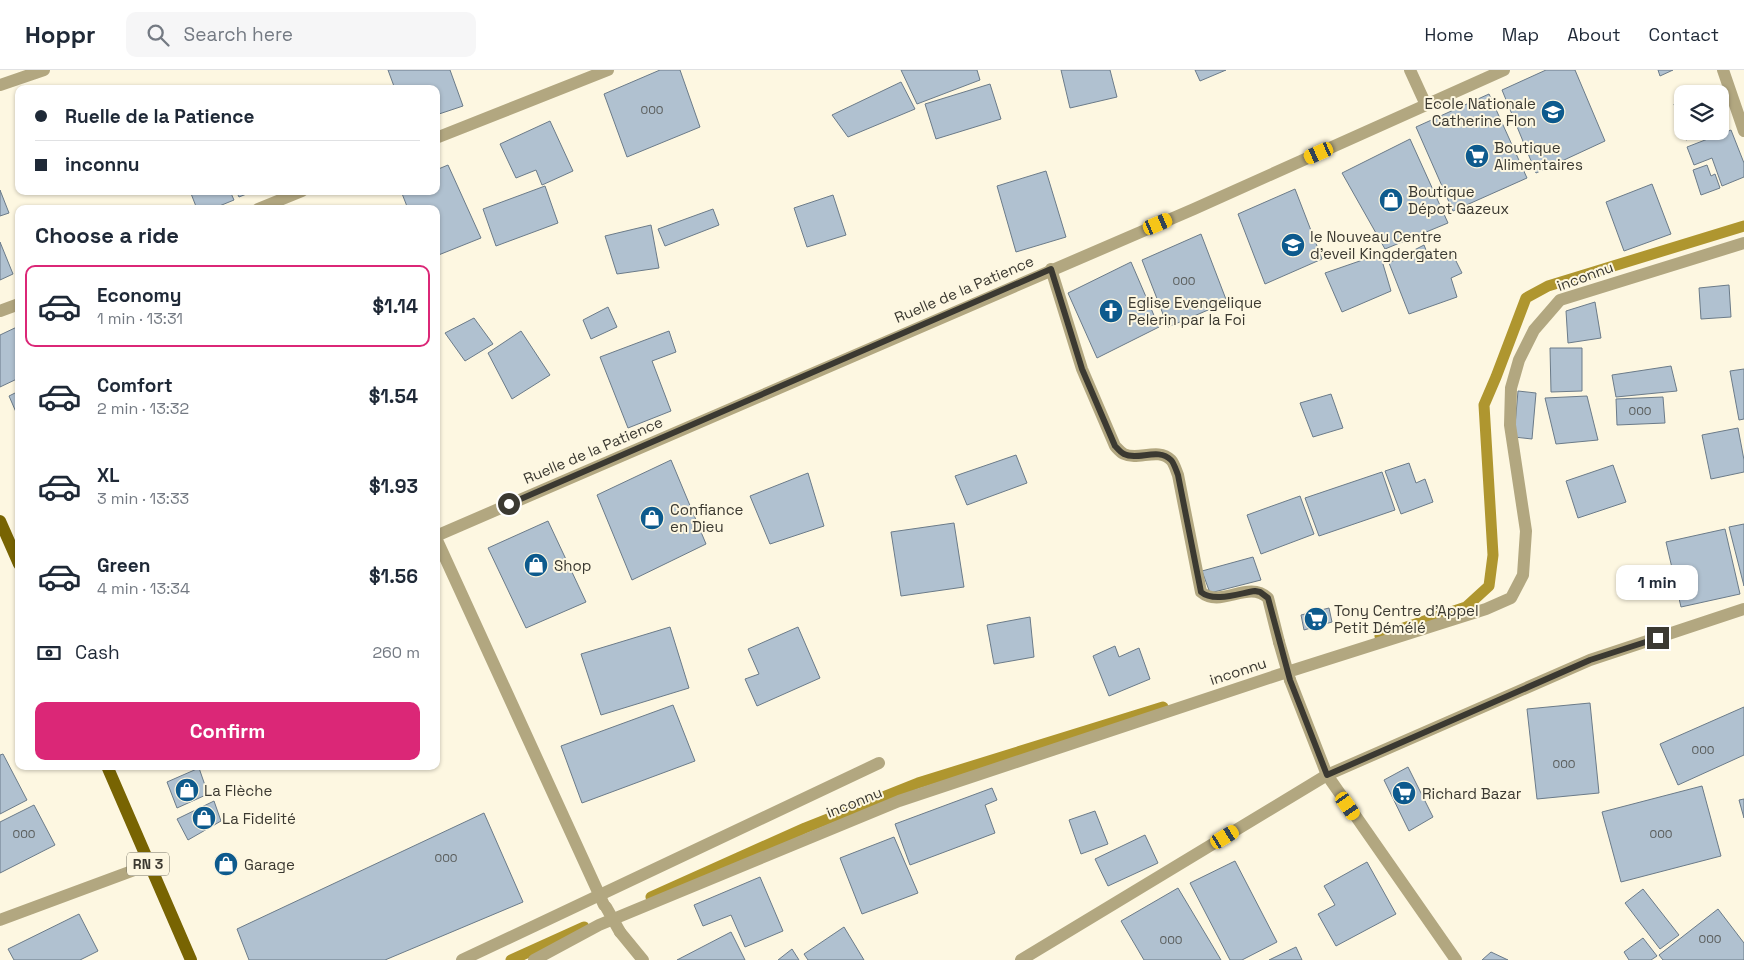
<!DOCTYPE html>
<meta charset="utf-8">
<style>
body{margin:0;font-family:"Space Grotesk",sans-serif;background:#f6f6f7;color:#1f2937;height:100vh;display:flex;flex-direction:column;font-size:19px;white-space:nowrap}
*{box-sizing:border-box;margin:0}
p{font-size:16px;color:#747a83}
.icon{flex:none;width:28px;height:28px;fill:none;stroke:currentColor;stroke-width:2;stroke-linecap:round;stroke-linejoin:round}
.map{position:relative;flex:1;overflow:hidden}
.drawer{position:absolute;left:15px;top:135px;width:425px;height:565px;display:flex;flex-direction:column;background:#fff;border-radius:10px;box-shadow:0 1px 4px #0004}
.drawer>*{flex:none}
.top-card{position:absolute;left:15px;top:15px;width:425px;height:110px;border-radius:10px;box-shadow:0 1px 4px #0004;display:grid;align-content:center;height:110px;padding:0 20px;background:#fff}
.buttons{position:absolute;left:1674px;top:15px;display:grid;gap:10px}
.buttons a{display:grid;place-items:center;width:55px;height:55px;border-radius:10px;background:#fff;box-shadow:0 1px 4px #0004;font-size:25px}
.end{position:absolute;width:22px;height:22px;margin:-11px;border:6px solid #3b3931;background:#fff;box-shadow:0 0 0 2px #fff}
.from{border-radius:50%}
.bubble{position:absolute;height:35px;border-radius:10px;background:#fff;box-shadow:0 1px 4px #0004;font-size:16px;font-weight:600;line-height:35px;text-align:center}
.car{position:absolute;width:15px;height:30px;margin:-15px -8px;border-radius:6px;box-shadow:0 0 4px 1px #0007;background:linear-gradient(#f5c518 24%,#345 0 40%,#f5c518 0 76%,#345 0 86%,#f5c518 0)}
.top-card b{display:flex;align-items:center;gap:18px;height:48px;font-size:19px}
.top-card b+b{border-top:1px solid #e0e1e3}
.top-card i{width:12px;height:12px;background:#1f2937}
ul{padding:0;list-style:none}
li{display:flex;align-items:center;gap:15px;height:82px;margin:0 10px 8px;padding:0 10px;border:2px solid transparent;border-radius:10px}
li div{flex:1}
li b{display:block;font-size:19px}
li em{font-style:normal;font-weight:600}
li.selected{border-color:#db2777}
li>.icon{width:45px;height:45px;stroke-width:1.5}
h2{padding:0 20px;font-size:22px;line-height:60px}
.pay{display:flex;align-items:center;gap:12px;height:55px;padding:0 20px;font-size:19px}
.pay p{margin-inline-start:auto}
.cta{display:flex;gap:10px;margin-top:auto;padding:10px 20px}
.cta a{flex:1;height:58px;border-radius:10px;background:#db2777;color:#fff;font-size:20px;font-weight:600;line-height:58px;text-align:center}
header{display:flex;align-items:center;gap:30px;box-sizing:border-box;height:70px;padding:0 25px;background:#fff;border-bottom:1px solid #e0e1e3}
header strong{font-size:24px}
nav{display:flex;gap:28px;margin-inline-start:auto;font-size:18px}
.search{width:350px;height:45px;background:#f6f6f7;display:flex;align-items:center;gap:12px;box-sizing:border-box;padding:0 18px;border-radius:10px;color:#747a83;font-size:19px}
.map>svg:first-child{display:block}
</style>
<header>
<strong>Hoppr</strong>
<div class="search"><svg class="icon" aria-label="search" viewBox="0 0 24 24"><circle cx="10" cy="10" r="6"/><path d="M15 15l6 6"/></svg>Search here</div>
<nav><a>Home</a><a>Map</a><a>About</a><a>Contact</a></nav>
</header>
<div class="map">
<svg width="1744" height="890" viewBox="0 0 1744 890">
<rect width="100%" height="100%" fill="#fdf7e1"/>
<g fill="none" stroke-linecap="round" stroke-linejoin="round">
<g stroke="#af962f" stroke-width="11">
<path d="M1380,566L1466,537L1489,516L1493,485L1484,335L1496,307L1526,228L1548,216L1744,156"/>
<path d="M651,827L805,758L918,713L1163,637"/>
<path d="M511,890L584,857"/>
</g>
</g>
<g fill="#b0c1d0" stroke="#6b7b89">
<path d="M388,0H450L463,36L436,45V19H395Z"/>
<path d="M660,0H680L700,57L627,87L604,24Z"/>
<path d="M901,0H977L980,10L917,34Z"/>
<path d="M1061,0H1110L1117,27L1070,38Z"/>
<path d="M1195,0H1226L1200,11Z"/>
<path d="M1546,0H1575L1605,71L1536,103L1502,20Z"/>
<path d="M1658,0H1673L1660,6Z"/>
<path d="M901,12L915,39L848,67L832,45Z"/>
<path d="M990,14L1001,49L936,69L925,34Z"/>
<path d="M1714,18L1716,24H1700Z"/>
<path d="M1489,24L1527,108L1453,141L1416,57Z"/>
<path d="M1682,31V60L1674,34Z"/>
<path d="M1720,34L1728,56L1720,59Z"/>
<path d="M550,51L573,101L542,115L536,100L516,108L500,74Z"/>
<path d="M1731,60L1744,93V107L1722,116L1712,88L1694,95L1687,77Z"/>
<path d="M1683,61H1712L1686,70Z"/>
<path d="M1410,69L1448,153L1385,179L1342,103Z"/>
<path d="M448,95L481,168L436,186V139H408L401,121H436V100Z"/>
<path d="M1707,95L1711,106L1715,104L1720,118L1701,125L1693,100Z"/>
<path d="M1046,101L1066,167L1016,182L997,116Z"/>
<path d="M1652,114L1671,164L1624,181L1606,132Z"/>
<path d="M545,116L558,153L496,176L483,139Z"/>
<path d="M1295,119L1322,189L1265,214L1238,144Z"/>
<path d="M0,120L9,143L0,146Z"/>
<path d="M190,121H230L234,130L212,139H197Z"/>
<path d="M236,121H254L239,127Z"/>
<path d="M833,125L846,165L807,177L794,138Z"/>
<path d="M713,139L719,155L665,176L658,159Z"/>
<path d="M651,155L659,198L617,204L605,166Z"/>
<path d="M1201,164L1227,232L1168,257L1142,190Z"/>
<path d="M0,172L13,204L0,210Z"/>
<path d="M1424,175L1430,190L1451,181L1462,203L1451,208L1457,227L1409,244L1389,193Z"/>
<path d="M1380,184L1391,221L1342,242L1325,203Z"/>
<path d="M1131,192L1159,257L1097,288L1068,223Z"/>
<path d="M1729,215L1731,247L1701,249L1699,218Z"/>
<path d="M1595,232L1601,268L1568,273L1566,241Z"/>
<path d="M608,237L617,257L591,269L583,250Z"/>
<path d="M474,248L493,274L465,291L445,263Z"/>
<path d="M19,256V308L0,317V265Z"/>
<path d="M521,261L550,305L512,329L488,283Z"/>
<path d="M669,261L676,282L652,291L671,341L628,358L600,287Z"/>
<path d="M1550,278H1582V321L1551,322Z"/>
<path d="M1671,296L1677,321L1616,327L1612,305Z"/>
<path d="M1744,299V349L1739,350L1730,301Z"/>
<path d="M19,321V349L9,326Z"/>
<path d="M1518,321L1536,323L1532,369L1514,367Z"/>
<path d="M1331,324L1343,358L1313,367L1300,333Z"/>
<path d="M1587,326L1598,370L1556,374L1545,328Z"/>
<path d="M1663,327L1665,353L1617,355L1616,329Z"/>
<path d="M1738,358L1744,390V402L1711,409L1702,365Z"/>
<path d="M1016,385L1027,413L967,435L955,406Z"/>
<path d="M671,390L706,474L632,510L597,425Z"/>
<path d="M1409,393L1416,413L1425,409L1433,432L1401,444L1385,401Z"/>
<path d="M1613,395L1626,432L1578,448L1566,411Z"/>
<path d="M1382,402L1395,440L1319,466L1305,428Z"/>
<path d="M808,403L824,456L770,474L750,426Z"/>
<path d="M1300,426L1314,464L1261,484L1247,445Z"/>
<path d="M548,451L586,532L526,558L488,478Z"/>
<path d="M954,453L964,517L901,526L891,462Z"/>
<path d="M1744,454V516L1729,457Z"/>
<path d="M1725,459L1740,524L1681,537L1666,472Z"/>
<path d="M1253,487L1261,510L1210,523L1202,501Z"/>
<path d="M1329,538L1332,552L1304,560L1301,545Z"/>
<path d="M1030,547L1034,587L994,594L987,555Z"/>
<path d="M670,557L689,618L601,645L581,584Z"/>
<path d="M798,557L820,608L757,636L745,609L759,604L748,579Z"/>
<path d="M1115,576L1119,587L1139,578L1150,609L1109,626L1093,586Z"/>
<path d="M1590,633L1599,723L1537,729L1527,639Z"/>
<path d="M673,635L695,691L582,733L561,676Z"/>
<path d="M1744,637V685L1678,715L1660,674Z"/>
<path d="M3,684L27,730L0,744V685Z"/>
<path d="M1408,697L1433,747L1409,761L1384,710Z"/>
<path d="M199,698L208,724L177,738L167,712Z"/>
<path d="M1702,716L1721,786L1621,812L1602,742Z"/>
<path d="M992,718L997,730L985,735L995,763L910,795L895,754Z"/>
<path d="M1744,729V748L1739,730Z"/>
<path d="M214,731L221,751L188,770L177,749Z"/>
<path d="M34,735L55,775L0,803V752Z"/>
<path d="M1095,741L1108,774L1081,784L1069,750Z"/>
<path d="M484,743L523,832L385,890H249L237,859Z"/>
<path d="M1145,765L1158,793L1108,816L1095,789Z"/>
<path d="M894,767L918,823L862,844L840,788Z"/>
<path d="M1235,791L1277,872L1242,890H1230L1190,813Z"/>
<path d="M1367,792L1396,844L1336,876L1318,844L1335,835L1324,816Z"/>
<path d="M760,807L783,861L745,877L731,845L703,856L694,835Z"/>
<path d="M1178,818L1221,890H1144L1121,851Z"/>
<path d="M1643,819L1679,865L1660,879L1625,833Z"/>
<path d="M1718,839L1744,873V890H1663L1659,885Z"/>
<path d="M79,844L98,881L80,890H14L8,879Z"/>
<path d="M844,857L864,890H808L804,884Z"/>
<path d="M731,862L745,890H677Z"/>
<path d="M1643,868L1657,886L1651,890H1629L1624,882Z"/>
<path d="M1296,877L1302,890H1269Z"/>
<path d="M792,879L799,890H778Z"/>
<path d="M1491,882L1508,890H1482Z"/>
</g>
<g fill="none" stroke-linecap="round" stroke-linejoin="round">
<g stroke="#b2a780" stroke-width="12">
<path d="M1051,199L1082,299L1115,376C1117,378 1120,382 1124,384C1138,391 1158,377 1171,390C1174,393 1176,400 1178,405L1201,522C1221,539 1248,509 1268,528L1279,572"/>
<path d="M436,468L604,835"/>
<path d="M1290,610L1327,705L1456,890"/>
<path d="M620,862L643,890"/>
</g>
<g stroke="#b2a780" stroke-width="12">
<path d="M1410,0L1426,35"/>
<path d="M1723,0L1744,61"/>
<path d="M0,15L44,0"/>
<path d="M436,68L608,0"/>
<path d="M258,139L302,121"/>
<path d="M0,241L19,234"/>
<path d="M436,466L1194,139L1504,0"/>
<path d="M0,850L148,795"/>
<path d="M462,890L879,693"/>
<path d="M534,890L599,855L899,731L1278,605L1486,539L1511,528L1523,505L1526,461L1510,355L1511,318L1519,290L1534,260L1560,230L1744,173"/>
<path d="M1021,890L1327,705L1590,590L1744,539"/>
</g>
<g stroke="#786402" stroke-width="12">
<path d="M0,451L19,494"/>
<path d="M107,696L191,890"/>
</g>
<g stroke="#b2a780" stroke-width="12">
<path d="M1279,572L1290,610"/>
<path d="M606,837L620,862"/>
</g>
</g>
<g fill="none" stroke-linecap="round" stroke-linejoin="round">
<path stroke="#3b3931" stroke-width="6" d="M509,434L1051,199L1082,299L1115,376C1117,378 1120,382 1124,384C1138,391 1158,377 1171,390C1174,393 1176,400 1178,405L1201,522C1214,533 1240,523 1255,521L1260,522L1268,528L1290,610L1327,705L1590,590L1658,568"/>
</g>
<defs>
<g id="school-disc" transform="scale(1.25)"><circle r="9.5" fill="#0d5a8d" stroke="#fdf7e1"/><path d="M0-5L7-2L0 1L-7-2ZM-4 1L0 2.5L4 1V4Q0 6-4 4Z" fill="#fff"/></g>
<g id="supermarket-disc" transform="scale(1.25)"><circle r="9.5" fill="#0d5a8d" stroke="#fdf7e1"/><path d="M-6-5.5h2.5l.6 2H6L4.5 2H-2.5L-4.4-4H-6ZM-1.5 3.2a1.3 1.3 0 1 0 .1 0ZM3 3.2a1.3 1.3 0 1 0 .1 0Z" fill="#fff"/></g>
<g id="shop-disc" transform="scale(1.25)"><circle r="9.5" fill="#0d5a8d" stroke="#fdf7e1"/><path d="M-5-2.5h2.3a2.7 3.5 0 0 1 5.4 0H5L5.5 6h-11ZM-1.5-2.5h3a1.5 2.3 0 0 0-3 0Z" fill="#fff"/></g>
<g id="church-disc" transform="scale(1.25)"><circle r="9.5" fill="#0d5a8d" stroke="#fdf7e1"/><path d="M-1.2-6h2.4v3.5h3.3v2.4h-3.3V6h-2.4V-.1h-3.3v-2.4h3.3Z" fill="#fff"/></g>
</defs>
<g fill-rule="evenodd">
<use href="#school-disc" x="1553" y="42"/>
<use href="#supermarket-disc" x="1477" y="86"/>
<use href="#shop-disc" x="1391" y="130"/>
<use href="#school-disc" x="1293" y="175"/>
<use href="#church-disc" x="1111" y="241"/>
<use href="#shop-disc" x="652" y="448"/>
<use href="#shop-disc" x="536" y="495"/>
<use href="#supermarket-disc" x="1316" y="549"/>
<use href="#shop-disc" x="187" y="720"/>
<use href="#supermarket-disc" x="1404" y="723"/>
<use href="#shop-disc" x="204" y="748"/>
<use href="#shop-disc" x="226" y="794"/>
</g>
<g text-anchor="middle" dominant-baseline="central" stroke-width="4" stroke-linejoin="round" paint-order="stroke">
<g font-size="12" fill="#585b59">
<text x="652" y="40">000</text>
<text x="1184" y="211">000</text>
<text x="1640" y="341">000</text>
<text x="1703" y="680">000</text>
<text x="1564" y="694">000</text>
<text x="24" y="764">000</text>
<text x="1661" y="764">000</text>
<text x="446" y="788">000</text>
<text x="1710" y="869">000</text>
<text x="1171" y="870">000</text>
</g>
<rect fill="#fdf7e1" stroke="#757266" stroke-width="1" x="127" y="782.5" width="42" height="23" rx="4"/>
<g font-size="14" font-weight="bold" fill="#3b3931">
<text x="148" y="794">RN 3</text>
</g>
<g font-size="15" fill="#3b3931" stroke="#fdf7e1" text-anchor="start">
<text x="1536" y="33" text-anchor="end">Ecole Nationale<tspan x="1536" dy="17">Catherine Flon</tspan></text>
<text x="1494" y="77">Boutique<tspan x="1494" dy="17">Alimentaires</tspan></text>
<text x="1408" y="121">Boutique<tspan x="1408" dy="17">Dépot Gazeux</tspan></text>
<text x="1310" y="166">le Nouveau Centre<tspan x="1310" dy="17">d'eveil Kingdergaten</tspan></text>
<text x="1128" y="232">Eglise Evengelique<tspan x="1128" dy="17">Pelerin par la Foi</tspan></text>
<text x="670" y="439">Confiance<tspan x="670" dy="17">en Dieu</tspan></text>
<text x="554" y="495">Shop</text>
<text x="1334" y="540">Tony Centre d'Appel<tspan x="1334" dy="17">Petit Démélé</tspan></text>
<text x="204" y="720">La Flèche</text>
<text x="1422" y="723">Richard Bazar</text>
<text x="222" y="748">La Fidelité</text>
<text x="244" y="794">Garage</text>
</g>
<g font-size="15" fill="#3b3931" stroke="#fdf7e1">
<text transform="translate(1585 206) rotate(-20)">inconnu</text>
<text transform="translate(964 219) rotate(-23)">Ruelle de la Patience</text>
<text transform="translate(593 380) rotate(-23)">Ruelle de la Patience</text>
<text transform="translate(1238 601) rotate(-18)">inconnu</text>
<text transform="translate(854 732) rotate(-22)">inconnu</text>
</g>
</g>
</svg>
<div class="buttons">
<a><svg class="icon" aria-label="layers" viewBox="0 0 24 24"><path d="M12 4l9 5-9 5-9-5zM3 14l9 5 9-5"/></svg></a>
</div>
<i class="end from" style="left:509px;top:434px"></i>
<i class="end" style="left:1658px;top:568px"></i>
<div class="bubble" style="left:1616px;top:495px;width:82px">1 min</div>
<i class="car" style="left:1319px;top:83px;rotate:246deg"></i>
<i class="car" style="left:1158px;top:154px;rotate:67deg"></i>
<i class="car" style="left:1348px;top:736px;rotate:145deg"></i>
<i class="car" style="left:1225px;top:767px;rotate:59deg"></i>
<div class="top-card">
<b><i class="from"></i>Ruelle de la Patience</b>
<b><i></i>inconnu</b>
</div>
<section class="drawer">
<h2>Choose a ride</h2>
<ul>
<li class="selected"><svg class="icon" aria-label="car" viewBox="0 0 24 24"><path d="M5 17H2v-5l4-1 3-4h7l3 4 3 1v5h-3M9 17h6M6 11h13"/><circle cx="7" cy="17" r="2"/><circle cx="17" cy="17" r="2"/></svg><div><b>Economy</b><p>1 min · 13:31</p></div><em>$1.14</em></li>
<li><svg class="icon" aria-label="car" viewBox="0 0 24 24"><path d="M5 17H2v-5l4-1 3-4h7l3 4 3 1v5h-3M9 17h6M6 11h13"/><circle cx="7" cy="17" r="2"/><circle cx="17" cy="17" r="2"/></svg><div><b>Comfort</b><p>2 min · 13:32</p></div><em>$1.54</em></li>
<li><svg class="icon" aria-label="car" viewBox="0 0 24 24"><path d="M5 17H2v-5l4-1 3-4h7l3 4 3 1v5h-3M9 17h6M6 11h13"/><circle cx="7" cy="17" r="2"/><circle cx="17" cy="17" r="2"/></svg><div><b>XL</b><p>3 min · 13:33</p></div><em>$1.93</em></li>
<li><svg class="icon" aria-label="car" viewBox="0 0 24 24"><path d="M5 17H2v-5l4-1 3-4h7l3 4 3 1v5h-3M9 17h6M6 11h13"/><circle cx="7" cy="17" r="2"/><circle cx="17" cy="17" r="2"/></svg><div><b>Green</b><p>4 min · 13:34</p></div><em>$1.56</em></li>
</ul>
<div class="pay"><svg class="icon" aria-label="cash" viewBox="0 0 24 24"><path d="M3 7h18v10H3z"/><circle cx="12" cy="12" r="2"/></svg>Cash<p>260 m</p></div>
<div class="cta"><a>Confirm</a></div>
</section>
</div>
